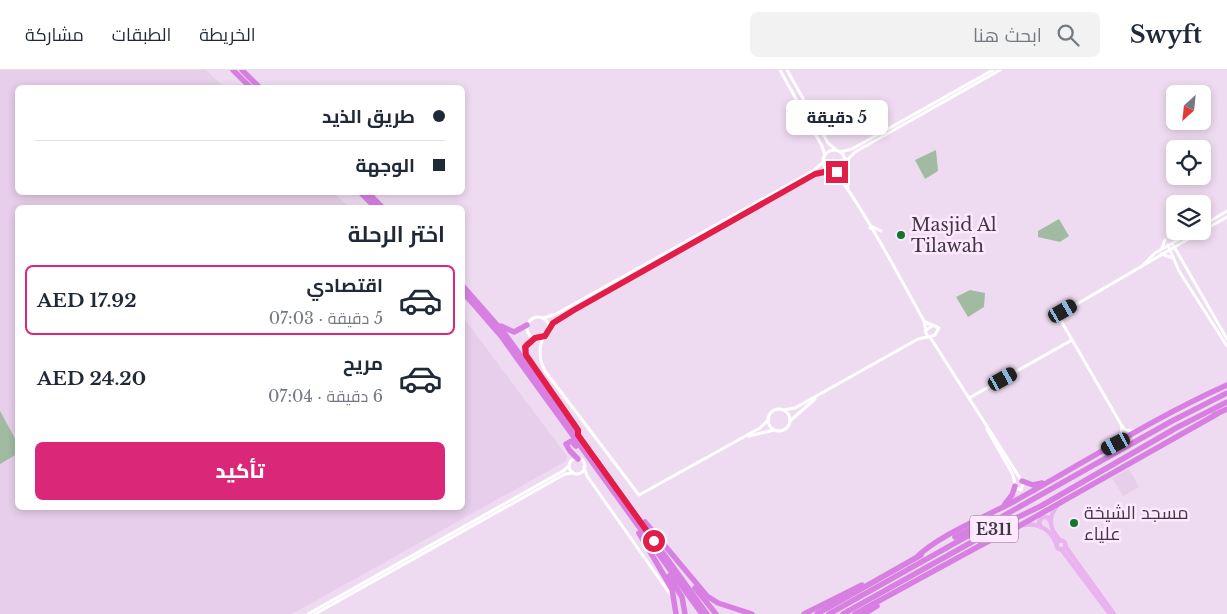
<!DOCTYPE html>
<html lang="ar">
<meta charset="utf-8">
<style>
body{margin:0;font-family:"Libre Baskerville",Cairo,serif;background:#f2f2f3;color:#1f2937;direction:rtl;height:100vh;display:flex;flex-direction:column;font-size:19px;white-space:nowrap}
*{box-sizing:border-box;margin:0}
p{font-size:16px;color:#747a83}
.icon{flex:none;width:28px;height:28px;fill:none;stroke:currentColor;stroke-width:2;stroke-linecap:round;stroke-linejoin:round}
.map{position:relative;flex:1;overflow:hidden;direction:ltr}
.drawer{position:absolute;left:15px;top:135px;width:450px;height:305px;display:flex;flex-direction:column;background:#fff;border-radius:8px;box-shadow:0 2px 8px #0003;direction:rtl}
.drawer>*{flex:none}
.hud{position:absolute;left:15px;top:15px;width:450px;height:110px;border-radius:8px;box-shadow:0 2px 8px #0003;direction:rtl;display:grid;align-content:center;height:110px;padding:0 20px;background:#fff}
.needle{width:32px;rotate:207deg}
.buttons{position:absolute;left:1166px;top:15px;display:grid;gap:10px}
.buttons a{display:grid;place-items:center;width:45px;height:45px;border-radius:8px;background:#fff;box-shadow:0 2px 8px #0003;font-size:25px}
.end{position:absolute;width:22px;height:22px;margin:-11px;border:6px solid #e11d48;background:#fff;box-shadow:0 0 0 2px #fff}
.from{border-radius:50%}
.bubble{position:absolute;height:35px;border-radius:8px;background:#fff;box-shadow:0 2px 8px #0003;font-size:16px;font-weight:800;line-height:35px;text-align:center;direction:rtl}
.car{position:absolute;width:15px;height:30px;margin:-15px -8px;border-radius:6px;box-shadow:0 0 4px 1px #0007;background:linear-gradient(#222 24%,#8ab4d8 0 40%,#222 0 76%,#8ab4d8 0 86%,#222 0)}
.hud b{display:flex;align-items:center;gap:18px;height:48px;font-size:19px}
.hud b+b{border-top:1px solid #e0e1e3}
.hud i{width:12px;height:12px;background:#1f2937}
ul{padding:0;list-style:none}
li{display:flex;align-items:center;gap:15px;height:70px;margin:0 10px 8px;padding:0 10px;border:2px solid transparent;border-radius:8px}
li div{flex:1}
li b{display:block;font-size:19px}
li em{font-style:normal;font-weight:800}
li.on{border-color:#db2777}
li>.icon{width:45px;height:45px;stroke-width:1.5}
h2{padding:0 20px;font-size:22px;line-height:60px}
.primary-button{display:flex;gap:10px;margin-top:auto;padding:10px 20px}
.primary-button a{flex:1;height:58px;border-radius:8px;background:#db2777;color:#fff;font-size:20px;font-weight:800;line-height:58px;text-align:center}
header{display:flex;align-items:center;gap:30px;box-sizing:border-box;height:70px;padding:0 25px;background:#fff;border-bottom:1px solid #e0e1e3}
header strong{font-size:24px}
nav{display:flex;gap:28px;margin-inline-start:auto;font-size:18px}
.search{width:350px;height:45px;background:#f2f2f3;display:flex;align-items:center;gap:12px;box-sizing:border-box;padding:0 18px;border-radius:8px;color:#747a83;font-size:19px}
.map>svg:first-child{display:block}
</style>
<header>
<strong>Swyft</strong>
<div class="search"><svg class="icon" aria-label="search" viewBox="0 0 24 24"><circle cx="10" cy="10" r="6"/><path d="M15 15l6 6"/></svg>ابحث هنا</div>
<nav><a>الخريطة</a><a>الطبقات</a><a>مشاركة</a></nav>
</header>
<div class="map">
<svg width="1227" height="544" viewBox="0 0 1227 544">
<rect width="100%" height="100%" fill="#efdbf1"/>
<g fill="#e7ceea">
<path d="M0,0H206L224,17L18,18V122H333L349,137L18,138V438H462L463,247L567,386L566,391L292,544H0Z"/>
<path d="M1129,399L1139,417L1123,426L1112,408Z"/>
</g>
<g fill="#a0bba2">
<path d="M936,80L938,101L925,109L915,90Z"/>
<path d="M1059,149L1069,166L1060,172L1038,167V161Z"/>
<path d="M970,220L985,223L984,237L968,247L956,227Z"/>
<path d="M0,341L17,372V384L0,394Z"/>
</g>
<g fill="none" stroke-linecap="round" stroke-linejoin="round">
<g stroke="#fff" stroke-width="3">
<path d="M780,0L822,76L825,86"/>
<path d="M787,0L828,73L836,80"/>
<circle cx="834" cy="91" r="11"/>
<path d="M840,82L852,79L993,0"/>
<path d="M845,92L855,82L1000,0"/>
<path d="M845,96L848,119"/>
<path d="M833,102C849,111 911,228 924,251L926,260"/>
<path d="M1202,156L1227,141"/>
<path d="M870,158L873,157L881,161"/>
<path d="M1202,161L1227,147"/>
<path d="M1168,167L1178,170"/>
<path d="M1172,173L1227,269"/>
<path d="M1168,175L1179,201L1227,276"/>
<path d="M1162,178L1165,170"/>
<path d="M1161,184L1173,188"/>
<path d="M1141,197L1155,183L1194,161"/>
<circle cx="538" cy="258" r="11"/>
<path d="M543,248L556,244L813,101L823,92"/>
<path d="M925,252L939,258L935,265L928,267L925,261L933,255"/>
<path d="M548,258L559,248L815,105L829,101"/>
<path d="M544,267C538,277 539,290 545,301L639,425L760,358L769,349"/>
<path d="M930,267L1023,413L1021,420L1016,418L1013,405L987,359"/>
<path d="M969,328L1072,270"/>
<circle cx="779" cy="350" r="11"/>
<path d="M784,340L795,338L918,269L928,267"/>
<path d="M790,351L815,329"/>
<path d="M1133,361L1125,360L1122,356L1060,249V244L1202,161"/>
<path d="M749,366L774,360"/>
<path d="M1120,370L1122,357"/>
<circle cx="577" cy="396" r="8"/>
<path d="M584,397L587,406L670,524"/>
<path d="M308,544L563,401L569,396"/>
<path d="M315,544L565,404L573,403"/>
</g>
<g stroke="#e8b3ee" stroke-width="4.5">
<path d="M1057,436C1047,448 1050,460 1060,470"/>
<path d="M1023,455C1038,453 1050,459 1056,473"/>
<path d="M1041,457L1039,452L1042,447H1047L1051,452"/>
<circle cx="1061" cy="475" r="4.5"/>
<path d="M1065,476L1114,544"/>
<path d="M1061,479L1110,544"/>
</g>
<g stroke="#d880e2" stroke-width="5.5">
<path d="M233,0L251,18"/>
<path d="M242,0L260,18"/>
<path d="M360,122L376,138"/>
<path d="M367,122L383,138"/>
<path d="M462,215L505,264L707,544"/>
<path d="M462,221L501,266L702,544"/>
<path d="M501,256L514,262L527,255"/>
<path d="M535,268L527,274L525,285L562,338"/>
<path d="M1214,345L1227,339"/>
<path d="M576,376L571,371L566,374L570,381L578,389"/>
<path d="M1022,411L1033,415L1042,413"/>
<path d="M1005,434L1012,425L1015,416"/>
<path d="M645,452L707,526L718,533L752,544"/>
<path d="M639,463L672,519L676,544"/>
<path d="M955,467L985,452"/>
<path d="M981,475L1012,460L1217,344"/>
<path d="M917,487C939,465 985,447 1013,432C1084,393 1153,348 1227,315"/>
<path d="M669,506L682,527L685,544"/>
<path d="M695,518L716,544"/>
<path d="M804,544L862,515"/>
<path d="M817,544L921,485"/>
<path d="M829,544L1172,351L1227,323"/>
<path d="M843,544L1006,453L1041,436L1176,358L1227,332"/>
<path d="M855,544L983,474"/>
<path d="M864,544L877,536"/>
</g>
</g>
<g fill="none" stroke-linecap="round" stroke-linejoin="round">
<path stroke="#e11d48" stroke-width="6" d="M654,471L578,365V360L526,285L525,277L535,268L545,266L553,253L574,240L815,104L829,101L837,102"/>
</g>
<g fill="#11782b" stroke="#fde8ff" stroke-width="2">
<circle cx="901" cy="165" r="5"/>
<circle cx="1074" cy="453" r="5"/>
</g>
<g text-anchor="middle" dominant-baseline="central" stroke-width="5" stroke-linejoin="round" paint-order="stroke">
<rect fill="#fde8ff" stroke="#796d7a" stroke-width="1" x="970" y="445.5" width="48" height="27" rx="4"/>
<g font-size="16" font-weight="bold" fill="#403841">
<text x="994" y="459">E311</text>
</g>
<g font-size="18" fill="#403841" stroke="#fde8ff" text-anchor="start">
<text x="911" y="155">Masjid Al<tspan x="911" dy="21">Tilawah</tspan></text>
<text x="1084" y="443">مسجد الشيخة<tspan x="1084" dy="21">علياء</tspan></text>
</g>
</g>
</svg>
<div class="buttons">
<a><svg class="needle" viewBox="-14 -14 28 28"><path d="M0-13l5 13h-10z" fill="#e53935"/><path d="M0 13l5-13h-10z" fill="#747a83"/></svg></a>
<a><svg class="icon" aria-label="locate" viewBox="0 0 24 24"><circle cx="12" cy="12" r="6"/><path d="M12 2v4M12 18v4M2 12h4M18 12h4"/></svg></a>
<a><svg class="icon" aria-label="layers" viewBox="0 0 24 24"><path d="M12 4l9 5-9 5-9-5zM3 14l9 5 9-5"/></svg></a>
</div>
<i class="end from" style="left:654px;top:471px"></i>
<i class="end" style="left:837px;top:102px"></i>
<div class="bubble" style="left:786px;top:30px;width:102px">5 دقيقة</div>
<i class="car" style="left:1063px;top:241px;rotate:60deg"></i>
<i class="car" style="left:1003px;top:309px;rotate:61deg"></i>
<i class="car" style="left:1116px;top:374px;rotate:242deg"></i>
<div class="hud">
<b><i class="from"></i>طريق الذيد</b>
<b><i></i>الوجهة</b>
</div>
<section class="drawer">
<h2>اختر الرحلة</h2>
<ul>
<li class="on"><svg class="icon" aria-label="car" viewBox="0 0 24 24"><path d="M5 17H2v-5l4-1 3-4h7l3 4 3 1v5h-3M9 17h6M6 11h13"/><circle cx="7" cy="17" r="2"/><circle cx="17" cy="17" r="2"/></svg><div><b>اقتصادي</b><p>5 دقيقة · 07:03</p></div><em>AED 17.92</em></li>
<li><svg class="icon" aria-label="car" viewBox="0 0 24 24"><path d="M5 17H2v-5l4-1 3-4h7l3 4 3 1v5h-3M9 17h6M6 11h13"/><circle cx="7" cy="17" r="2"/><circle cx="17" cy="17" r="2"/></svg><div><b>مريح</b><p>6 دقيقة · 07:04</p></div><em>AED 24.20</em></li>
</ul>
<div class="primary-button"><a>تأكيد</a></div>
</section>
</div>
